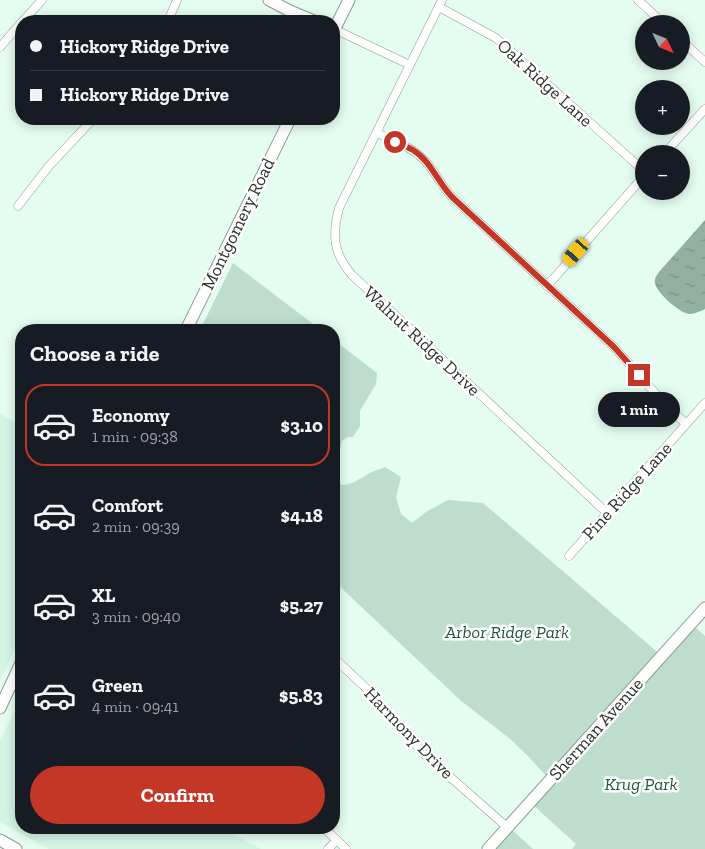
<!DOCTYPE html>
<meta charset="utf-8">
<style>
body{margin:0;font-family:"Zilla Slab",serif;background:#20242c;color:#f1f3f6;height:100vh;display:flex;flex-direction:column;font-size:19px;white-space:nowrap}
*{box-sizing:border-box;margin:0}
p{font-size:16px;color:#9ea1a6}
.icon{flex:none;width:28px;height:28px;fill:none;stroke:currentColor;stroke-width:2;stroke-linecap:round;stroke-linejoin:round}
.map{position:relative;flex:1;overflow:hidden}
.sheet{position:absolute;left:15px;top:324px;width:325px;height:510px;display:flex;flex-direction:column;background:#171b24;border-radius:20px;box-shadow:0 2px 12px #0003}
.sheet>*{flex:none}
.guide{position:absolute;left:15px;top:15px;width:325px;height:110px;border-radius:20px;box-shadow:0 2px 12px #0003;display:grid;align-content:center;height:110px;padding:0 15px;background:#171b24}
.needle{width:32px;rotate:133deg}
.fabs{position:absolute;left:635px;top:15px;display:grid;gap:10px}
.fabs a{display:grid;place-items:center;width:55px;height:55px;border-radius:50%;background:#171b24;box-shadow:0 2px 12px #0003;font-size:25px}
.end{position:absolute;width:22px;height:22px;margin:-11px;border:6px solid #c43727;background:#fff;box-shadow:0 0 0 2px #fff}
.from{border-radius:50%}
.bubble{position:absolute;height:35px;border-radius:18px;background:#171b24;box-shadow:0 2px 12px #0003;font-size:16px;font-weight:800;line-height:35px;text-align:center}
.car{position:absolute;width:15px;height:30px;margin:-15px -8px;border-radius:6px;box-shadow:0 0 4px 1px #0007;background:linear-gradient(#f5c518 24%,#345 0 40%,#f5c518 0 76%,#345 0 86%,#f5c518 0)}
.guide b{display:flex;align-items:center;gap:18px;height:48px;font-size:19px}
.guide b+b{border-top:1px solid #363941}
.guide i{width:12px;height:12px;background:#f1f3f6}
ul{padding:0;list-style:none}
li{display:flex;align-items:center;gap:15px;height:82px;margin:0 10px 8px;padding:0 5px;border:2px solid transparent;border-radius:20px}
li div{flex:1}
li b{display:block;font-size:19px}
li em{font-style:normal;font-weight:800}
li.on{border-color:#c43727}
li>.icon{width:45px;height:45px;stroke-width:1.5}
h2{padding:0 15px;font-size:22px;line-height:60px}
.cta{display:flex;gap:10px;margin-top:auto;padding:10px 15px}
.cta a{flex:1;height:58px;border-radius:30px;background:#c43727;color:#fff;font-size:20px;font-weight:800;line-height:58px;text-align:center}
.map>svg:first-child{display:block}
</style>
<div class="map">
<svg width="705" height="849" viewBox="0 0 705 849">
<defs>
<pattern id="water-ripples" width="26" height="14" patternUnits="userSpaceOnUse" patternTransform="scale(1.25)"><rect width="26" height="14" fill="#92b1a1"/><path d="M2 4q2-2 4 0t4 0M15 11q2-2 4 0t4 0" fill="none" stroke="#779184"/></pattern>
</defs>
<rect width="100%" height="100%" fill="#e5fcf0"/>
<g fill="#d4f4e4">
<path d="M0,414L21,425V636L0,681Z"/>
<path d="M21,698V828H222L261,849H49L0,822V741Z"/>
</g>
<g fill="#beddcd">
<path d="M233,263L321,330H200Z"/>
<path d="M334,340L377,373L376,384L360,411V426L353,437H348L342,441C338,458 334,468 341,485C354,485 361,477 372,472C376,470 381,469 385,467L401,477L396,497L401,514L412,523L426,512L448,500L483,503L662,656L548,778L527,755L509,738L460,700L334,581Z"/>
<path d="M695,627L705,636V849H572L576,844L533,805Z"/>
<path d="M510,828L533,849H491Z"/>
</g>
<path fill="url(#water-ripples)" d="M705,220V309C700,311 695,314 690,314C680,314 656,292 655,283C654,278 657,275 659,272Z"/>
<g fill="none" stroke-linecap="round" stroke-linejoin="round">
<g stroke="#879c91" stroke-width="9">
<g id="street">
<path d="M442,0L339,208C332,235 333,253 352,275L607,513"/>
<path d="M638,0L664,24"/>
<path d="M439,7L496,38L644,171"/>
<path d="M23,21L42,0"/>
<path d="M168,21L177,0"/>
<path d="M334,29L410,65"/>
<path d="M681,40L705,62"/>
<path d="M0,47L21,23"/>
<path d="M377,133C391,140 410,146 421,157C434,168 440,185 452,197L614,347L664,403L686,424"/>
<path d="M664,154L705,109"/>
<path d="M18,206L49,166L93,119"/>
<path d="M547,286L644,176"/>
<path d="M569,556L705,403"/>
<path d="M334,658L367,689L424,754L507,827"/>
<path d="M324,828L346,849"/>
<path d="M328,849L337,840"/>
</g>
</g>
<g stroke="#879c91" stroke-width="13">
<g id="secondary">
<path d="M269,0L290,11L314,21"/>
<path d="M334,30L349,0"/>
<path d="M186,330L290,119"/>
<path d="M0,708L21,663"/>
<path d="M0,840L16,849"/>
<path d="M488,849L705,608"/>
</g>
</g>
<use href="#street" stroke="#fff" stroke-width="8"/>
<use href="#secondary" stroke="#fff" stroke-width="11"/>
</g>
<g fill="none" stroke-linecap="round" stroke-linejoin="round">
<path stroke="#c43727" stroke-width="6" d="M395,142C401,145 408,147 413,150C431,161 438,183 452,197L614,347L639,375"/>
</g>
<g text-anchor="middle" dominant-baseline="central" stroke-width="5" stroke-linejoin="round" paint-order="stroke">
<g font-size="18" fill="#29322d" stroke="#fff">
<text transform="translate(545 83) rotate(42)">Oak Ridge Lane</text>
<text transform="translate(238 224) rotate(-64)">Montgomery Road</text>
<text transform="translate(422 341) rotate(43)">Walnut Ridge Drive</text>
<text transform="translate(627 491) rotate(-48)">Pine Ridge Lane</text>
<text transform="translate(596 729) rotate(-48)">Sherman Avenue</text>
<text transform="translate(409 733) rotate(46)">Harmony Drive</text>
</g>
<g font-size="18" font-style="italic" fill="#1e5740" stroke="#fff">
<text x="507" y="632">Arbor Ridge Park</text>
<text x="641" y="784">Krug Park</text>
</g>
</g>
</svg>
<div class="fabs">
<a><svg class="needle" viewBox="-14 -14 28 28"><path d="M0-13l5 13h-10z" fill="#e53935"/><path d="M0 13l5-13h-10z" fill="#9ea1a6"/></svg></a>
<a>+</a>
<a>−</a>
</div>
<i class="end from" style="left:395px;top:142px"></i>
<i class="end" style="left:639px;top:375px"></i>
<div class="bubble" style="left:598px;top:392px;width:82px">1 min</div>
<i class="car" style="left:576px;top:252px;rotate:221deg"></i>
<div class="guide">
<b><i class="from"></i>Hickory Ridge Drive</b>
<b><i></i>Hickory Ridge Drive</b>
</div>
<section class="sheet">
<h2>Choose a ride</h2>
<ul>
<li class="on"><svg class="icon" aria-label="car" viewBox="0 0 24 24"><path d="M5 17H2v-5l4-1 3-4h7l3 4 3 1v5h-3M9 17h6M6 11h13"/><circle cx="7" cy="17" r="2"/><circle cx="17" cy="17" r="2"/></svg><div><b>Economy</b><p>1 min · 09:38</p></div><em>$3.10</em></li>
<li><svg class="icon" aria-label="car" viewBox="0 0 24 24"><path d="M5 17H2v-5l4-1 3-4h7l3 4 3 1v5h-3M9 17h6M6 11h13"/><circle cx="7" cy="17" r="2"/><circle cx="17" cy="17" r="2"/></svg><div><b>Comfort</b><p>2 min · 09:39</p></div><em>$4.18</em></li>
<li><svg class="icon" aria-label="car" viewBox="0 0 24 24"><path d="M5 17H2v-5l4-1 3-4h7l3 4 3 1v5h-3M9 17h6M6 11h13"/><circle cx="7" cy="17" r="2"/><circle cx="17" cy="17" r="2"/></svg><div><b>XL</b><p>3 min · 09:40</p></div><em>$5.27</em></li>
<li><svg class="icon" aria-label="car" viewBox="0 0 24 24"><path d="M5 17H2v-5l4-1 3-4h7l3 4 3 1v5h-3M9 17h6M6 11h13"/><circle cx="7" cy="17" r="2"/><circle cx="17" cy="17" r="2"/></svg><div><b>Green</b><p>4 min · 09:41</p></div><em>$5.83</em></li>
</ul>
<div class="cta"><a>Confirm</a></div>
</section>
</div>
